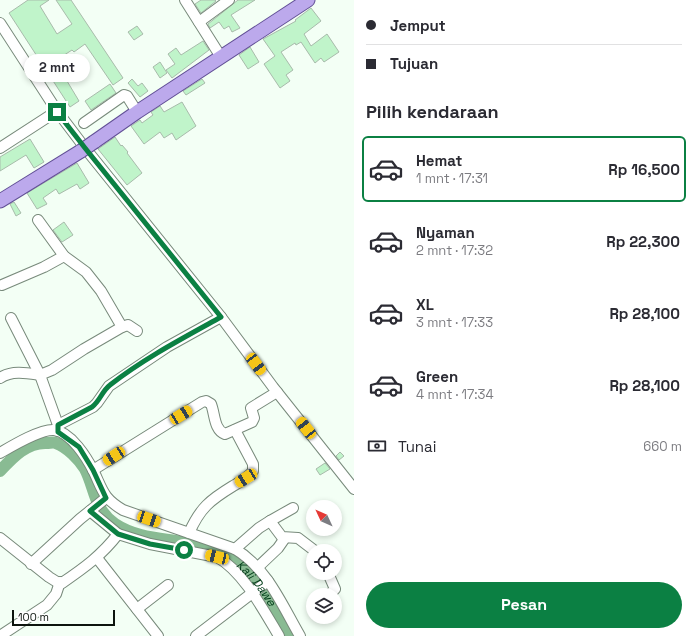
<!DOCTYPE html>
<html lang="id">
<meta charset="utf-8">
<style>
body{margin:0;font-family:"Space Grotesk",sans-serif;background:#f2f2f3;color:#2b2b33;height:100vh;display:flex;flex-direction:column;font-size:15px;white-space:nowrap}
*{box-sizing:border-box;margin:0}
p{font-size:13px;color:#7c7c81}
.icon{flex:none;width:22px;height:22px;fill:none;stroke:currentColor;stroke-width:2;stroke-linecap:round;stroke-linejoin:round}
.map{position:relative;flex:1;overflow:hidden}
.side{display:flex;flex-direction:column;background:#fff;width:340px}
.side>*{flex:none}
.banner{display:grid;align-content:center;height:88px;padding:0 12px;background:#fff}
.needle{width:26px;rotate:314deg}
.fabs{position:absolute;left:306px;top:500px;display:grid;gap:8px}
.fabs a{display:grid;place-items:center;width:36px;height:36px;border-radius:50%;background:#fff;box-shadow:0 2px 6px #0003;font-size:20px}
.scale{position:absolute;left:12px;bottom:10px;width:103px;box-sizing:border-box;padding-left:4px;border:2px solid #0d140e;border-top:0;font-size:11px;line-height:14px;white-space:nowrap;color:#0d140e;-webkit-text-stroke:3px #fff;paint-order:stroke}
.end{position:absolute;width:18px;height:18px;margin:-9px;border:5px solid #0b8043;background:#fff;box-shadow:0 0 0 2px #fff}
.from{border-radius:50%}
.bubble{position:absolute;height:28px;border-radius:14px;background:#fff;box-shadow:0 2px 6px #0003;font-size:13px;font-weight:800;line-height:28px;text-align:center}
.car{position:absolute;width:12px;height:24px;margin:-12px -6px;border-radius:5px;box-shadow:0 0 3px 1px #0007;background:linear-gradient(#f5c518 24%,#345 0 40%,#f5c518 0 76%,#345 0 86%,#f5c518 0)}
.banner b{display:flex;align-items:center;gap:14px;height:38px;font-size:15px}
.banner b+b{border-top:1px solid #e1e1e2}
.banner i{width:10px;height:10px;background:#2b2b33}
ul{padding:0;list-style:none}
li{display:flex;align-items:center;gap:12px;height:66px;margin:0 8px 6px;padding:0 4px;border:2px solid transparent;border-radius:6px}
li div{flex:1}
li b{display:block;font-size:15px}
li em{font-style:normal;font-weight:800}
li.selected{border-color:#0b8043}
li>.icon{width:36px;height:36px;stroke-width:1.5}
h2{padding:0 12px;font-size:18px;line-height:48px}
.pay{display:flex;align-items:center;gap:10px;height:44px;padding:0 12px;font-size:15px}
.pay p{margin-inline-start:auto}
.cta{display:flex;gap:8px;margin-top:auto;padding:8px 12px}
.cta a{flex:1;height:46px;border-radius:24px;background:#0b8043;color:#fff;font-size:16px;font-weight:800;line-height:46px;text-align:center}
main{display:flex;flex:1;min-height:0}
.map>svg:first-child{display:block}
</style>
<main>
<div class="map">
<svg width="354" height="636" viewBox="0 0 354 636">
<rect width="100%" height="100%" fill="#f3fff5"/>
<g fill="none" stroke-linecap="round" stroke-linejoin="round">
<path stroke="#89bb93" stroke-width="12" id="s1" d="M0,471C13,457 27,442 47,443C50,443 53,442 56,443C67,447 79,459 85,469C95,488 94,510 115,524C133,536 155,538 175,541C190,543 215,548 228,556C247,567 263,588 274,607C279,617 284,627 290,636"/>
</g>
<g fill="#c0f4ca" stroke="#a8bbab">
<path d="M28,0H49L40,6L57,34L72,24L56,0H71L123,78L113,85L85,44L74,52L72,50L55,61L79,101L70,107L9,13Z"/>
<path d="M201,0H215L216,1L201,13L195,4Z"/>
<path d="M238,0H255L231,15L240,28L232,32L229,26L224,29L219,22L210,28L208,24Z"/>
<path d="M311,8L321,21L304,34L311,46L327,34L339,52L324,62L321,58L315,63L301,42L296,45L295,43L281,52L293,70L286,75L290,81L280,88L264,64L275,56L263,39L296,21L295,20Z"/>
<path d="M137,26L143,34L134,40L128,32Z"/>
<path d="M203,41L209,50L172,78L166,70L175,64L168,54L176,48L181,55Z"/>
<path d="M250,47L259,62L248,69L239,55Z"/>
<path d="M160,62L167,73L160,78L153,67Z"/>
<path d="M132,79L138,86L142,83L148,91L140,97L128,83Z"/>
<path d="M202,79L205,83L186,95L183,91Z"/>
<path d="M110,84L116,93L91,110L85,101Z"/>
<path d="M182,102L196,126L176,140L172,133L164,138L160,132L144,144L131,126L140,120L142,123L153,115L151,112L160,106L164,112Z"/>
<path d="M115,137L121,146L122,145L128,152L127,153L142,173L127,185L98,149Z"/>
<path d="M30,139L44,162L34,168L26,155L0,171V157Z"/>
<path d="M77,163L89,183L80,189L77,184L59,194L56,189L43,198L47,204L37,209L27,193Z"/>
<path d="M14,202L21,213L16,216L10,204Z"/>
<path d="M64,222L73,235L62,242L53,230Z"/>
<path d="M340,452L344,456L339,460L336,456Z"/>
<path d="M325,463L330,469L320,475L316,469Z"/>
</g>
<g fill="none" stroke-linecap="round" stroke-linejoin="round">
<g stroke="#788a7b" stroke-width="12">
<g id="minor">
<path d="M185,0L221,57"/>
<path d="M199,22L229,0"/>
<path d="M0,23L57,111L85,148L221,317L273,387L354,489"/>
<path d="M84,123L124,95L127,96L137,112"/>
<path d="M0,148L57,111"/>
<path d="M38,220L64,256L86,272L101,291L122,327"/>
<path d="M2,285L44,267L64,256"/>
<path d="M11,318L40,375"/>
<path d="M0,378C12,370 27,373 40,375"/>
<path d="M58,425L93,407L97,403L109,386L167,347L221,317"/>
<path d="M58,431V425L40,375L52,370L84,349L122,327L128,325L137,331"/>
<path d="M0,453C12,446 40,429 54,430C71,432 87,458 94,472C103,491 103,498 123,510L235,549C267,568 282,605 300,636"/>
<path d="M93,470L202,402L206,401L211,404C215,414 214,430 225,434L252,422L254,418L251,408L277,392"/>
<path d="M90,511L118,534L150,544L217,557C243,571 264,611 279,636"/>
<path d="M270,521L293,508"/>
<path d="M189,533C200,508 210,500 233,486C240,482 248,478 253,471V464L235,430"/>
<path d="M0,538L49,577L57,582L62,583C84,568 102,555 118,534"/>
<path d="M235,549L259,528L270,521L282,537L298,538L315,551"/>
<path d="M97,558L158,636"/>
<path d="M31,564L80,519L106,498"/>
<path d="M258,567L278,548L285,538"/>
<path d="M328,573L335,589L329,595"/>
<path d="M137,609L168,585"/>
<path d="M0,636L47,605L56,594L60,582"/>
<path d="M196,636L268,581"/>
</g>
</g>
<g stroke="#625096" stroke-width="15">
<g id="major">
<path d="M94,142L137,112L308,0"/>
<path d="M0,201L81,151"/>
</g>
</g>
<use href="#minor" stroke="#fff" stroke-width="10"/>
<use href="#major" stroke="#bca9ec" stroke-width="13"/>
<g stroke="#625096" stroke-width="15" stroke-linecap="butt">
<path id="major-bridge" d="M81,151L94,142"/>
</g>
<use href="#major-bridge" stroke="#bca9ec" stroke-width="13"/>
</g>
<g fill="none" stroke-linecap="round" stroke-linejoin="round">
<path stroke="#0b8043" stroke-width="5" d="M57,112L85,148L221,317C183,338 143,359 110,385C102,391 100,401 92,407L58,425V432L79,447L93,470L106,498L90,511L118,534L150,544L184,550"/>
</g>
<g text-anchor="middle" dominant-baseline="central" stroke-width="3.5" stroke-linejoin="round" paint-order="stroke">
<g font-size="12" font-style="italic" fill="#003d18" stroke="#fff">
<text stroke="none"><textPath href="#s1" startOffset="327">Kali Dawe</textPath></text>
</g>
</g>
</svg>
<div class="fabs">
<a><svg class="needle" viewBox="-14 -14 28 28"><path d="M0-13l5 13h-10z" fill="#e53935"/><path d="M0 13l5-13h-10z" fill="#7c7c81"/></svg></a>
<a><svg class="icon" aria-label="locate" viewBox="0 0 24 24"><circle cx="12" cy="12" r="6"/><path d="M12 2v4M12 18v4M2 12h4M18 12h4"/></svg></a>
<a><svg class="icon" aria-label="layers" viewBox="0 0 24 24"><path d="M12 4l9 5-9 5-9-5zM3 14l9 5 9-5"/></svg></a>
</div>
<div class="scale">100 m</div>
<i class="end from" style="left:184px;top:550px"></i>
<i class="end" style="left:57px;top:112px"></i>
<div class="bubble" style="left:24px;top:54px;width:66px">2 mnt</div>
<i class="car" style="left:256px;top:364px;rotate:143deg"></i>
<i class="car" style="left:181px;top:415px;rotate:58deg"></i>
<i class="car" style="left:306px;top:428px;rotate:322deg"></i>
<i class="car" style="left:114px;top:456px;rotate:237deg"></i>
<i class="car" style="left:246px;top:478px;rotate:238deg"></i>
<i class="car" style="left:149px;top:519px;rotate:109deg"></i>
<i class="car" style="left:217px;top:557px;rotate:283deg"></i>
</div>
<section class="side">
<div class="banner">
<b><i class="from"></i>Jemput</b>
<b><i></i>Tujuan</b>
</div>
<h2>Pilih kendaraan</h2>
<ul>
<li class="selected"><svg class="icon" aria-label="car" viewBox="0 0 24 24"><path d="M5 17H2v-5l4-1 3-4h7l3 4 3 1v5h-3M9 17h6M6 11h13"/><circle cx="7" cy="17" r="2"/><circle cx="17" cy="17" r="2"/></svg><div><b>Hemat</b><p>1 mnt · 17:31</p></div><em>Rp 16,500</em></li>
<li><svg class="icon" aria-label="car" viewBox="0 0 24 24"><path d="M5 17H2v-5l4-1 3-4h7l3 4 3 1v5h-3M9 17h6M6 11h13"/><circle cx="7" cy="17" r="2"/><circle cx="17" cy="17" r="2"/></svg><div><b>Nyaman</b><p>2 mnt · 17:32</p></div><em>Rp 22,300</em></li>
<li><svg class="icon" aria-label="car" viewBox="0 0 24 24"><path d="M5 17H2v-5l4-1 3-4h7l3 4 3 1v5h-3M9 17h6M6 11h13"/><circle cx="7" cy="17" r="2"/><circle cx="17" cy="17" r="2"/></svg><div><b>XL</b><p>3 mnt · 17:33</p></div><em>Rp 28,100</em></li>
<li><svg class="icon" aria-label="car" viewBox="0 0 24 24"><path d="M5 17H2v-5l4-1 3-4h7l3 4 3 1v5h-3M9 17h6M6 11h13"/><circle cx="7" cy="17" r="2"/><circle cx="17" cy="17" r="2"/></svg><div><b>Green</b><p>4 mnt · 17:34</p></div><em>Rp 28,100</em></li>
</ul>
<div class="pay"><svg class="icon" aria-label="cash" viewBox="0 0 24 24"><path d="M3 7h18v10H3z"/><circle cx="12" cy="12" r="2"/></svg>Tunai<p>660 m</p></div>
<div class="cta"><a>Pesan</a></div>
</section>
</main>
